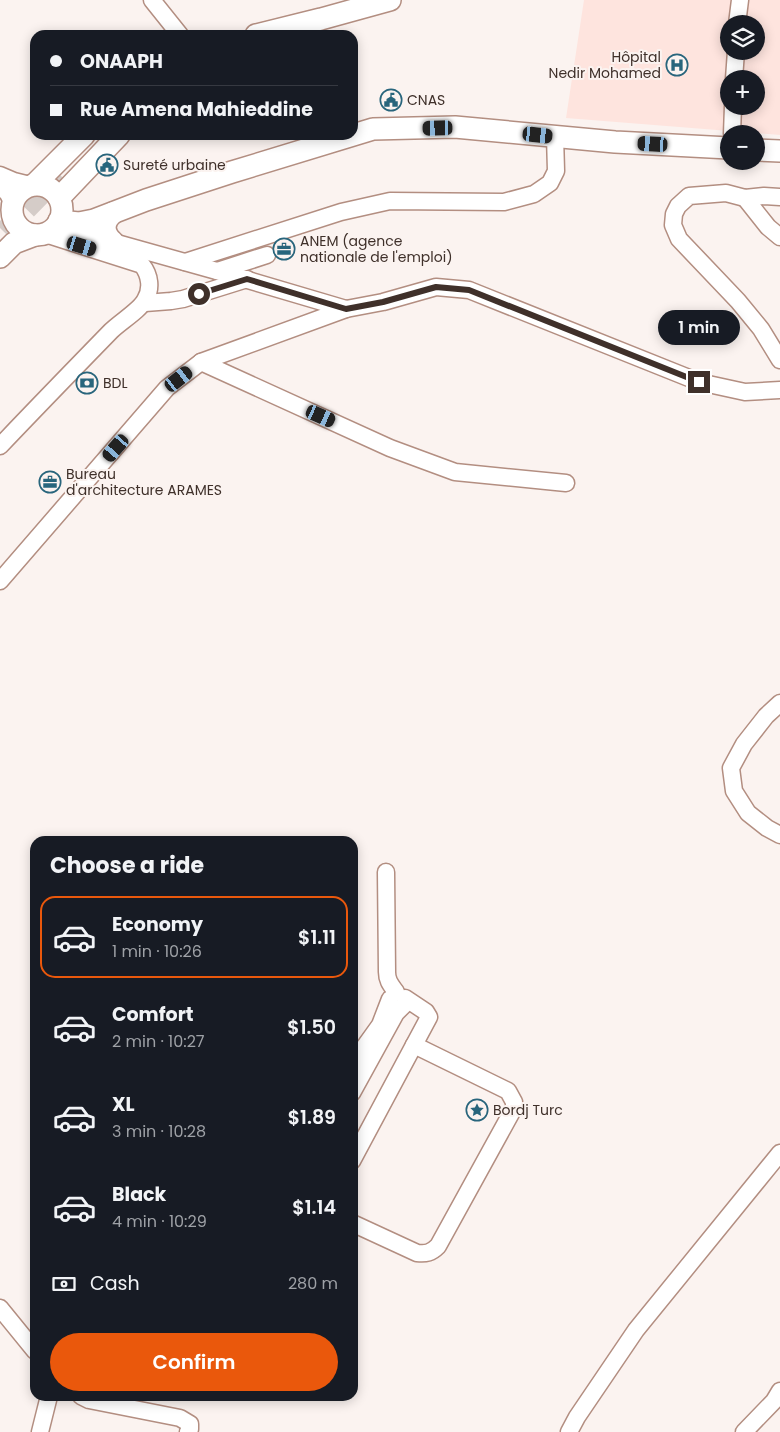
<!DOCTYPE html>
<meta charset="utf-8">
<style>
body{margin:0;font-family:Poppins,sans-serif;background:#242831;color:#f1f3f6;height:100vh;display:flex;flex-direction:column;font-size:19px;white-space:nowrap}
*{box-sizing:border-box;margin:0}
p{font-size:16px;color:#9ea1a6}
.icon{flex:none;width:28px;height:28px;fill:none;stroke:currentColor;stroke-width:2;stroke-linecap:round;stroke-linejoin:round}
.map{position:relative;flex:1;overflow:hidden}
.side{position:absolute;left:30px;top:836px;width:328px;height:565px;display:flex;flex-direction:column;background:#171b24;border-radius:15px;box-shadow:0 2px 12px #0003}
.side>*{flex:none}
.hud{position:absolute;left:30px;top:30px;width:328px;height:110px;border-radius:15px;box-shadow:0 2px 12px #0003;display:grid;align-content:center;height:110px;padding:0 20px;background:#171b24}
.controls{position:absolute;left:720px;top:15px;display:grid;gap:10px}
.controls a{display:grid;place-items:center;width:45px;height:45px;border-radius:50%;background:#171b24;box-shadow:0 2px 12px #0003;font-size:25px}
.end{position:absolute;width:22px;height:22px;margin:-11px;border:6px solid #3f302a;background:#fff;box-shadow:0 0 0 2px #fff}
.from{border-radius:50%}
.bubble{position:absolute;height:35px;border-radius:18px;background:#171b24;box-shadow:0 2px 12px #0003;font-size:16px;font-weight:600;line-height:35px;text-align:center}
.car{position:absolute;width:15px;height:30px;margin:-15px -8px;border-radius:6px;box-shadow:0 0 4px 1px #0007;background:linear-gradient(#222 24%,#8ab4d8 0 40%,#222 0 76%,#8ab4d8 0 86%,#222 0)}
.hud b{display:flex;align-items:center;gap:18px;height:48px;font-size:19px}
.hud b+b{border-top:1px solid #363941}
.hud i{width:12px;height:12px;background:#f1f3f6}
ul{padding:0;list-style:none}
li{display:flex;align-items:center;gap:15px;height:82px;margin:0 10px 8px;padding:0 10px;border:2px solid transparent;border-radius:15px}
li div{flex:1}
li b{display:block;font-size:19px}
li em{font-style:normal;font-weight:600}
li.on{border-color:#ea580c}
li>.icon{width:45px;height:45px;stroke-width:1.5}
h2{padding:0 20px;font-size:22px;line-height:60px}
.pay{display:flex;align-items:center;gap:12px;height:55px;padding:0 20px;font-size:19px}
.pay p{margin-inline-start:auto}
.cta{display:flex;gap:10px;margin-top:auto;padding:10px 20px}
.cta a{flex:1;height:58px;border-radius:30px;background:#ea580c;color:#fff;font-size:20px;font-weight:600;line-height:58px;text-align:center}
.map>svg:first-child{display:block}
</style>
<div class="map">
<svg width="780" height="1432" viewBox="0 0 780 1432">
<rect width="100%" height="100%" fill="#fbf3f0"/>
<path fill="#fee4de" fill-rule="evenodd" d="M584,0H780V135L566,118ZM729,24H756V51H729ZM729,79H756V106H729Z"/>
<g fill="none" stroke-linecap="round" stroke-linejoin="round">
<path stroke="#d5ccc8" stroke-width="21" stroke-dasharray="21 11" stroke-linecap="butt" d="M4,232L60,175"/>
<g stroke="#b38e81" stroke-width="19">
<g id="minor">
<path d="M152,0L180,35"/>
<path d="M737,24L740,0"/>
<path d="M734,79L736,51"/>
<path d="M732,134L733,106"/>
<path d="M0,175L14,181L30,185"/>
<path d="M0,185L8,194L12,202"/>
<path d="M780,197L764,196L745,198L726,193L689,196L678,206L674,214L673,225L679,239L738,301L761,329L780,360"/>
<path d="M745,198L768,227L780,237"/>
<path d="M66,226L113,242L224,273L346,309L383,302L436,287L469,290L699,382L745,392L780,390"/>
<path d="M185,262L341,212L390,201L504,202L534,194L550,183L556,171L555,136"/>
<path d="M217,271L267,255"/>
<path d="M145,303L171,301L183,299L247,279"/>
<path d="M201,362L390,448L455,472L566,483"/>
<path d="M0,446C37,407 74,369 111,331C120,322 140,310 145,300C152,289 150,275 142,265L45,234"/>
<path d="M0,581L167,388L201,362L346,309"/>
<path d="M780,703L766,716L744,744L731,768L734,791L748,813L767,828L780,835"/>
<path d="M386,872L387,972C387,981 391,985 396,992"/>
<path d="M352,1064L380,1025L390,999"/>
<path d="M352,1093L396,1013L404,1005"/>
<path d="M352,1161L429,1017L426,1012L405,998"/>
<path d="M352,1223L417,1253C426,1254 431,1253 438,1246L514,1108V1102L508,1091L414,1045"/>
<path d="M0,1308L35,1351"/>
<path d="M81,1396L89,1400L180,1418L190,1424V1429L188,1432"/>
<path d="M40,1432L49,1396"/>
<path d="M569,1432L577,1417L636,1330L780,1153"/>
<path d="M744,1432L774,1401L780,1391"/>
</g>
</g>
<g stroke="#b38e81" stroke-width="24">
<g id="major">
<path d="M256,35L321,19L390,0"/>
<path d="M756,150L780,151"/>
<path d="M35,184L84,135"/>
<circle cx="37" cy="210" r="25"/>
<path d="M59,198L119,135"/>
<path d="M113,213C102,222 103,234 113,242"/>
<path d="M59,221L79,223L94,220L146,200L232,172L373,129L455,127L615,142L729,148"/>
<path d="M0,257L14,243L35,235"/>
</g>
</g>
<use href="#minor" stroke="#fff" stroke-width="16"/>
<use href="#major" stroke="#fff" stroke-width="21"/>
</g>
<g fill="none" stroke-linecap="round" stroke-linejoin="round">
<path stroke="#3f302a" stroke-width="6" d="M199,294L247,279L346,309L383,302L436,287L469,290L699,382"/>
</g>
<defs>
<g id="hospital-ring" transform="scale(1.125)"><circle r="9.5" fill="#fbf3f0" stroke="#28657c" stroke-width="1.5"/><path d="M-5-5h3v3.5h4V-5h3V5h-3V1.5h-4V5h-3Z" fill="#28657c"/></g>
<g id="civic-ring" transform="scale(1.125)"><circle r="9.5" fill="#fbf3f0" stroke="#28657c" stroke-width="1.5"/><path d="M-.6-6.5H3V-4.5H.6V-3L4-1V1h2V6H-6V1h2V-1L-.6-3ZM-1.2 2.5V6h2.4V2.5Z" fill="#28657c"/></g>
<g id="office-ring" transform="scale(1.125)"><circle r="9.5" fill="#fbf3f0" stroke="#28657c" stroke-width="1.5"/><path d="M-6-3h4V-5.5h4V-3h4V5H-6ZM-1-4.5V-3h2v-1.5ZM-6 0V1H6V0Z" fill="#28657c"/></g>
<g id="bank-ring" transform="scale(1.125)"><circle r="9.5" fill="#fbf3f0" stroke="#28657c" stroke-width="1.5"/><path d="M-6-4H6V4H-6ZM0-2.3a2.3 2.3 0 1 0 0 4.6a2.3 2.3 0 1 0 0-4.6Z" fill="#28657c"/></g>
<g id="sight-ring" transform="scale(1.125)"><circle r="9.5" fill="#fbf3f0" stroke="#28657c" stroke-width="1.5"/><path d="M0-6L1.8-2.2L6-1.7L2.9 1.2L3.7 5.4L0 3.3L-3.7 5.4L-2.9 1.2L-6-1.7L-1.8-2.2Z" fill="#28657c"/></g>
</defs>
<g fill-rule="evenodd">
<use href="#hospital-ring" x="677" y="65"/>
<use href="#civic-ring" x="391" y="100"/>
<use href="#civic-ring" x="107" y="165"/>
<use href="#office-ring" x="284" y="249"/>
<use href="#bank-ring" x="87" y="383"/>
<use href="#office-ring" x="50" y="482"/>
<use href="#sight-ring" x="477" y="1110"/>
</g>
<g text-anchor="middle" dominant-baseline="central" stroke-width="4" stroke-linejoin="round" paint-order="stroke">
<g font-size="14" fill="#3f302a" stroke="#fbf3f0" text-anchor="start">
<text x="661" y="57" text-anchor="end">Hôpital<tspan x="661" dy="16">Nedir Mohamed</tspan></text>
<text x="407" y="100">CNAS</text>
<text x="123" y="165">Sureté urbaine</text>
<text x="300" y="241">ANEM (agence<tspan x="300" dy="16">nationale de l'emploi)</tspan></text>
<text x="103" y="383">BDL</text>
<text x="66" y="474">Bureau<tspan x="66" dy="16">d'architecture ARAMES</tspan></text>
<text x="493" y="1110">Bordj Turc</text>
</g>
</g>
</svg>
<div class="controls">
<a><svg class="icon" aria-label="layers" viewBox="0 0 24 24"><path d="M12 4l9 5-9 5-9-5zM3 14l9 5 9-5"/></svg></a>
<a>+</a>
<a>−</a>
</div>
<i class="end from" style="left:199px;top:294px"></i>
<i class="end" style="left:699px;top:382px"></i>
<div class="bubble" style="left:658px;top:310px;width:82px">1 min</div>
<i class="car" style="left:438px;top:128px;rotate:269deg"></i>
<i class="car" style="left:538px;top:135px;rotate:96deg"></i>
<i class="car" style="left:653px;top:144px;rotate:273deg"></i>
<i class="car" style="left:82px;top:246px;rotate:107deg"></i>
<i class="car" style="left:179px;top:379px;rotate:52deg"></i>
<i class="car" style="left:321px;top:416px;rotate:114deg"></i>
<i class="car" style="left:116px;top:448px;rotate:221deg"></i>
<div class="hud">
<b><i class="from"></i>ONAAPH</b>
<b><i></i>Rue Amena Mahieddine</b>
</div>
<section class="side">
<h2>Choose a ride</h2>
<ul>
<li class="on"><svg class="icon" aria-label="car" viewBox="0 0 24 24"><path d="M5 17H2v-5l4-1 3-4h7l3 4 3 1v5h-3M9 17h6M6 11h13"/><circle cx="7" cy="17" r="2"/><circle cx="17" cy="17" r="2"/></svg><div><b>Economy</b><p>1 min · 10:26</p></div><em>$1.11</em></li>
<li><svg class="icon" aria-label="car" viewBox="0 0 24 24"><path d="M5 17H2v-5l4-1 3-4h7l3 4 3 1v5h-3M9 17h6M6 11h13"/><circle cx="7" cy="17" r="2"/><circle cx="17" cy="17" r="2"/></svg><div><b>Comfort</b><p>2 min · 10:27</p></div><em>$1.50</em></li>
<li><svg class="icon" aria-label="car" viewBox="0 0 24 24"><path d="M5 17H2v-5l4-1 3-4h7l3 4 3 1v5h-3M9 17h6M6 11h13"/><circle cx="7" cy="17" r="2"/><circle cx="17" cy="17" r="2"/></svg><div><b>XL</b><p>3 min · 10:28</p></div><em>$1.89</em></li>
<li><svg class="icon" aria-label="car" viewBox="0 0 24 24"><path d="M5 17H2v-5l4-1 3-4h7l3 4 3 1v5h-3M9 17h6M6 11h13"/><circle cx="7" cy="17" r="2"/><circle cx="17" cy="17" r="2"/></svg><div><b>Black</b><p>4 min · 10:29</p></div><em>$1.14</em></li>
</ul>
<div class="pay"><svg class="icon" aria-label="cash" viewBox="0 0 24 24"><path d="M3 7h18v10H3z"/><circle cx="12" cy="12" r="2"/></svg>Cash<p>280 m</p></div>
<div class="cta"><a>Confirm</a></div>
</section>
</div>
